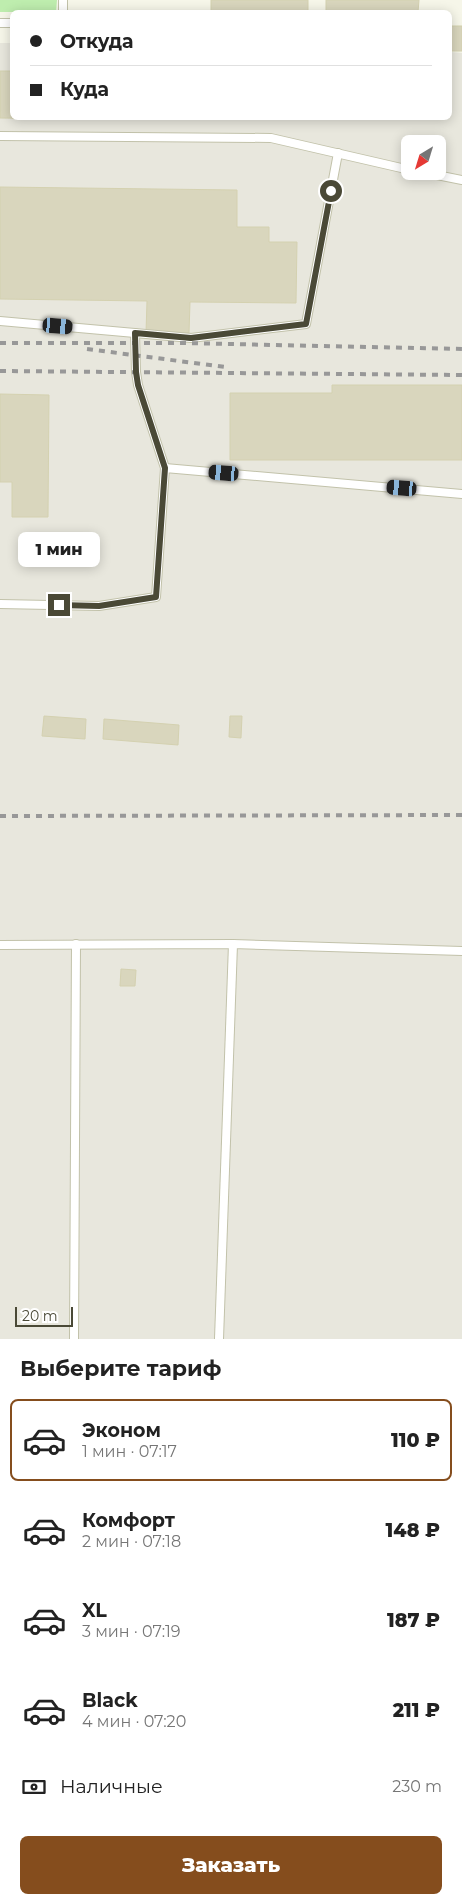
<!DOCTYPE html>
<html lang="ru">
<meta charset="utf-8">
<style>
body{margin:0;font-family:Montserrat,sans-serif;background:#f6f6f6;color:#222;height:100vh;display:flex;flex-direction:column;font-size:19px;white-space:nowrap}
*{box-sizing:border-box;margin:0}
p{font-size:16px;color:#767676}
.icon{flex:none;width:28px;height:28px;fill:none;stroke:currentColor;stroke-width:2;stroke-linecap:round;stroke-linejoin:round}
.map{position:relative;height:1339px;overflow:hidden}
.panel{display:flex;flex-direction:column;background:#fff;flex:1}
.panel>*{flex:none}
.top-card{position:absolute;left:10px;top:10px;width:442px;height:110px;border-radius:8px;box-shadow:0 2px 12px #0003;display:grid;align-content:center;height:110px;padding:0 20px;background:#fff}
.needle{width:32px;rotate:218deg}
.tools{position:absolute;left:401px;top:135px;display:grid;gap:10px}
.tools a{display:grid;place-items:center;width:45px;height:45px;border-radius:8px;background:#fff;box-shadow:0 2px 12px #0003;font-size:25px}
.scale{position:absolute;left:15px;bottom:12px;width:58px;box-sizing:border-box;padding-left:5px;border:2px solid #4a4936;border-top:0;font-size:14px;line-height:18px;white-space:nowrap;color:#4a4936;-webkit-text-stroke:4px #fff;paint-order:stroke}
.end{position:absolute;width:22px;height:22px;margin:-11px;border:6px solid #4a4936;background:#fff;box-shadow:0 0 0 2px #fff}
.from{border-radius:50%}
.bubble{position:absolute;height:35px;border-radius:8px;background:#fff;box-shadow:0 2px 12px #0003;font-size:16px;font-weight:800;line-height:35px;text-align:center}
.car{position:absolute;width:15px;height:30px;margin:-15px -8px;border-radius:6px;box-shadow:0 0 4px 1px #0007;background:linear-gradient(#222 24%,#8ab4d8 0 40%,#222 0 76%,#8ab4d8 0 86%,#222 0)}
.top-card b{display:flex;align-items:center;gap:18px;height:48px;font-size:19px}
.top-card b+b{border-top:1px solid #e0e0e0}
.top-card i{width:12px;height:12px;background:#222}
ul{padding:0;list-style:none}
li{display:flex;align-items:center;gap:15px;height:82px;margin:0 10px 8px;padding:0 10px;border:2px solid transparent;border-radius:8px}
li div{flex:1}
li b{display:block;font-size:19px}
li em{font-style:normal;font-weight:800}
li.on{border-color:#854d1d}
li>.icon{width:45px;height:45px;stroke-width:1.5}
h2{padding:0 20px;font-size:22px;line-height:60px}
.pay{display:flex;align-items:center;gap:12px;height:55px;padding:0 20px;font-size:19px}
.pay p{margin-inline-start:auto}
.action{display:flex;gap:10px;margin-top:auto;padding:10px 20px}
.action a{flex:1;height:58px;border-radius:8px;background:#854d1d;color:#fff;font-size:20px;font-weight:800;line-height:58px;text-align:center}
.map>svg:first-child{display:block}
</style>
<div class="map">
<svg width="462" height="1339" viewBox="0 0 462 1339">
<rect width="100%" height="100%" fill="#f6f6e9"/>
<path fill="#e8e7dd" fill-rule="evenodd" d="M0,43H12V118H450V52L462,53V1339H0ZM410,144H438V171H410Z"/>
<path fill="#beedae" d="M0,0H57L56,12H0Z"/>
<g fill="#d9d6bd" stroke="#d4d1b0">
<rect x="211" y="0" width="97" height="12"/>
<path d="M326,0H419L418,12H326Z"/>
<rect x="450" y="26" width="12" height="25"/>
<path d="M0,71H12V118H108V119L0,118Z"/>
<path d="M0,187L237,190V227H269V242H297L296,303L190,302L189,333H146L147,301L0,299Z"/>
<path d="M332,385H462V460H230V393H332Z"/>
<path d="M0,394L49,395L48,517H12V482H0Z"/>
<path d="M72,545V565H51V546Z"/>
<path d="M44,716L86,719L85,739L42,736Z"/>
<path d="M230,716H242L241,738L229,737Z"/>
<path d="M104,719L179,725L178,745L103,739Z"/>
<path d="M121,969L136,970L135,986H120Z"/>
</g>
<g fill="none" stroke-linecap="round" stroke-linejoin="round">
<g stroke="#c2c2aa" stroke-width="10">
<g id="service">
<path d="M63,12V0"/>
<path d="M0,23H12"/>
<path d="M0,136L271,138L410,170"/>
<path d="M417,171L462,180"/>
<path d="M0,321L191,338L306,324L338,153"/>
<path d="M135,333L136,372L138,385L165,468"/>
<path d="M0,604L99,606L156,597L165,468L462,494"/>
<path d="M0,945L233,944L462,951"/>
<path d="M74,1339L76,944"/>
<path d="M219,1339L233,944"/>
</g>
</g>
<use href="#service" stroke="#fff" stroke-width="8"/>
<g stroke="#989898" stroke-width="4" stroke-dasharray="6 6" stroke-linecap="butt">
<path d="M0,343H182L462,349"/>
<path d="M87,349L225,367"/>
<path d="M0,371L462,375"/>
<path d="M0,816L462,815"/>
</g>
</g>
<g fill="none" stroke-linecap="round" stroke-linejoin="round">
<path stroke="#4a4936" stroke-width="6" d="M59,605L99,606L156,597L165,468L138,385L136,372L135,333L191,338L306,324L331,191"/>
</g>
</svg>
<div class="tools">
<a><svg class="needle" viewBox="-14 -14 28 28"><path d="M0-13l5 13h-10z" fill="#e53935"/><path d="M0 13l5-13h-10z" fill="#767676"/></svg></a>
</div>
<div class="scale">20 m</div>
<i class="end from" style="left:331px;top:191px"></i>
<i class="end" style="left:59px;top:605px"></i>
<div class="bubble" style="left:18px;top:532px;width:82px">1 мин</div>
<i class="car" style="left:58px;top:326px;rotate:95deg"></i>
<i class="car" style="left:224px;top:473px;rotate:275deg"></i>
<i class="car" style="left:402px;top:488px;rotate:275deg"></i>
<div class="top-card">
<b><i class="from"></i>Откуда</b>
<b><i></i>Куда</b>
</div>
</div>
<section class="panel">
<h2>Выберите тариф</h2>
<ul>
<li class="on"><svg class="icon" aria-label="car" viewBox="0 0 24 24"><path d="M5 17H2v-5l4-1 3-4h7l3 4 3 1v5h-3M9 17h6M6 11h13"/><circle cx="7" cy="17" r="2"/><circle cx="17" cy="17" r="2"/></svg><div><b>Эконом</b><p>1 мин · 07:17</p></div><em>110 ₽</em></li>
<li><svg class="icon" aria-label="car" viewBox="0 0 24 24"><path d="M5 17H2v-5l4-1 3-4h7l3 4 3 1v5h-3M9 17h6M6 11h13"/><circle cx="7" cy="17" r="2"/><circle cx="17" cy="17" r="2"/></svg><div><b>Комфорт</b><p>2 мин · 07:18</p></div><em>148 ₽</em></li>
<li><svg class="icon" aria-label="car" viewBox="0 0 24 24"><path d="M5 17H2v-5l4-1 3-4h7l3 4 3 1v5h-3M9 17h6M6 11h13"/><circle cx="7" cy="17" r="2"/><circle cx="17" cy="17" r="2"/></svg><div><b>XL</b><p>3 мин · 07:19</p></div><em>187 ₽</em></li>
<li><svg class="icon" aria-label="car" viewBox="0 0 24 24"><path d="M5 17H2v-5l4-1 3-4h7l3 4 3 1v5h-3M9 17h6M6 11h13"/><circle cx="7" cy="17" r="2"/><circle cx="17" cy="17" r="2"/></svg><div><b>Black</b><p>4 мин · 07:20</p></div><em>211 ₽</em></li>
</ul>
<div class="pay"><svg class="icon" aria-label="cash" viewBox="0 0 24 24"><path d="M3 7h18v10H3z"/><circle cx="12" cy="12" r="2"/></svg>Наличные<p>230 m</p></div>
<div class="action"><a>Заказать</a></div>
</section>
